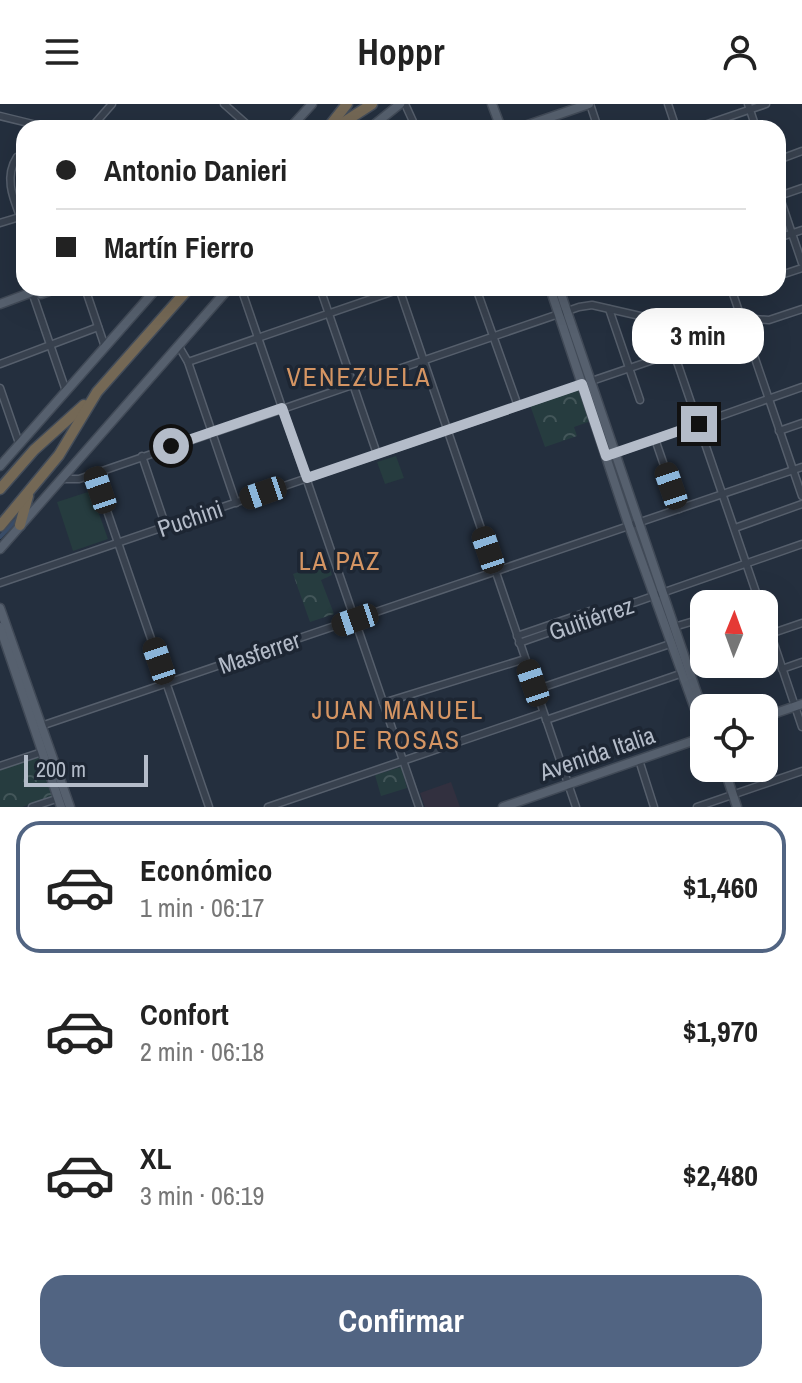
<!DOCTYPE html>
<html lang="es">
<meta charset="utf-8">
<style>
body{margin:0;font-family:"Archivo Narrow",sans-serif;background:#f2f2f2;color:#222;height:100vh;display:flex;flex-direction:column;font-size:30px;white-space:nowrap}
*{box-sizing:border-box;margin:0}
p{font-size:26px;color:#767676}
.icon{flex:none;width:44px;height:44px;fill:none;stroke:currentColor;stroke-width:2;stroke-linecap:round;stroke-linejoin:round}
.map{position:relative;height:703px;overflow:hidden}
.drawer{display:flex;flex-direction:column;background:#fff;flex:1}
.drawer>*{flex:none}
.banner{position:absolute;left:16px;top:16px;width:770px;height:176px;border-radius:24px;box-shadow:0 8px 32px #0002;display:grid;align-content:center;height:176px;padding:0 40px;background:#fff}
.needle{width:52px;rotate:1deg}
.controls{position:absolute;left:690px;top:486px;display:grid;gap:16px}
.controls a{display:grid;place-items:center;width:88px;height:88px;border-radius:16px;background:#fff;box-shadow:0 8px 32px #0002;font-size:40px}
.scale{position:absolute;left:24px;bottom:20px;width:124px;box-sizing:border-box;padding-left:8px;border:4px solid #b4bcc9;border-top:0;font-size:22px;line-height:28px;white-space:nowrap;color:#b4bcc9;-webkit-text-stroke:6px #1d2633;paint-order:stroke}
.end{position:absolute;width:36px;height:36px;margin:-18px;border:10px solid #b4bcc9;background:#111;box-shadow:0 0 0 4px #111}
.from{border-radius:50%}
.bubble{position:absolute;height:56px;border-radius:24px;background:#fff;box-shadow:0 8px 32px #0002;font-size:26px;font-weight:700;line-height:56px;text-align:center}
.car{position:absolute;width:24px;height:48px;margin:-24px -12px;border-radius:10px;box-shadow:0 0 6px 2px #0007;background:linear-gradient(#222 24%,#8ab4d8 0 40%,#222 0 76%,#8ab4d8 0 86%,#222 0)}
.banner b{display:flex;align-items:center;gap:28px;height:76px;font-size:30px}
.banner b+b{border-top:2px solid #e0e0e0}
.banner i{width:20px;height:20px;background:#222}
ul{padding:14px 0 0;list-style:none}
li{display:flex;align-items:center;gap:24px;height:132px;margin:0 16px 12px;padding:0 24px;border:4px solid transparent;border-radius:24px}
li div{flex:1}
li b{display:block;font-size:30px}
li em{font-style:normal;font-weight:700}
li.current{border-color:#516482}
li>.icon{width:72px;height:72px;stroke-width:1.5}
.primary-button{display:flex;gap:16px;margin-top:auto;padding:16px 40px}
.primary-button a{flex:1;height:92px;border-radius:24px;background:#516482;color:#fff;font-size:32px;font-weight:700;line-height:92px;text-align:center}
header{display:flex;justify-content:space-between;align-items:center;height:104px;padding:0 40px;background:#fff;font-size:36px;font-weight:700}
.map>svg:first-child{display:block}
</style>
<header><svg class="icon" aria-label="menu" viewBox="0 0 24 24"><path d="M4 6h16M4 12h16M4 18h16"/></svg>Hoppr<svg class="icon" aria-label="person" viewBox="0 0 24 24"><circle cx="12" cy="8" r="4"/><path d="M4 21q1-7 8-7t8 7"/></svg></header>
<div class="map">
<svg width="802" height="703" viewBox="0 0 802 703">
<defs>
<pattern id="park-crowns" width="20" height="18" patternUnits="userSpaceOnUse" patternTransform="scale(2)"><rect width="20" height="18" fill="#263c3f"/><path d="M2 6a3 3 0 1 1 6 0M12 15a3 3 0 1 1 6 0" fill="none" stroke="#435659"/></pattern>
</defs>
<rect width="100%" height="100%" fill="#242f3e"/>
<path fill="#32303f" d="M451,678L460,703H425L420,689Z"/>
<g fill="url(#park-crowns)">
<path d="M580,284L591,317L574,323L577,332L545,343L530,301Z"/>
<path d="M328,458L332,471L321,476L334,510L310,518L293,470Z"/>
<path d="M39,653L53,692L22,703H0V666Z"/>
<path d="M401,663L407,684L381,692L375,671Z"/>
</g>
<g fill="#263c3f">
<path d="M396,352L404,374L385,380L377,358Z"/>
<path d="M91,387L108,435L73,447L57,398Z"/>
</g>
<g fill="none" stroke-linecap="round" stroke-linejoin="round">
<path stroke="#394c67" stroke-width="4" d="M0,433L20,412"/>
<g stroke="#565f6c" stroke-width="9">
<g id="minor">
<path d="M224,0L251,24"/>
<path d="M405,0L416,24"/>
<path d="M590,0L598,24"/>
<path d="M668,0L676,24"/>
<path d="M748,0L756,24"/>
<path d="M0,12L49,24"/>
<path d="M91,24L112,0"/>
<path d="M696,24L766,0"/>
<path d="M17,53C2,76 16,100 24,123"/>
<path d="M778,56L802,47"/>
<path d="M778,88L802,159"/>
<path d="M779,92L802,84"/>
<path d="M0,119L23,112"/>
<path d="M778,134L802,126"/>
<path d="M778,172L802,164"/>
<path d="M85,184L105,243"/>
<path d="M241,184L419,703"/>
<path d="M320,184L377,350"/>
<path d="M399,184L576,703"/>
<path d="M476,184L518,302"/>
<path d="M613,184L626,187L633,184"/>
<path d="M731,184L802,392"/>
<path d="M32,188L66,287"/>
<path d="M732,188L745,184"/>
<path d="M609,205L640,296"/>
<path d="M741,214L769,216L802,205"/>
<path d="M178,241L188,258L236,399"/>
<path d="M674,249L760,500"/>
<path d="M188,258L400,185"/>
<path d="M0,260L98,223"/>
<path d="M0,284L19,339"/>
<path d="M779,327L802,319"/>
<path d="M655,335L679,405"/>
<path d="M613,350L802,283"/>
<path d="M142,352L166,423"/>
<path d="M94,369L209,703"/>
<path d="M64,375H79L579,203L592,201L662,217"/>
<path d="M735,424L802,400"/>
<path d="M0,479L744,225"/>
<path d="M745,500L759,496"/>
<path d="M764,510L802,623"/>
<path d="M674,523L704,514"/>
<path d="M517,532L590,507L592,515"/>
<path d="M764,532L802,519"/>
<path d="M519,539L802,440"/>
<path d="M685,559L704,553"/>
<path d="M782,565L802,558"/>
<path d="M535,586L670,540"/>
<path d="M383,599L525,555"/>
<path d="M546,616L680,570"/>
<path d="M41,622L802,363"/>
<path d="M639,656L654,703"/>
<path d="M0,662L42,648"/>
<path d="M32,703L59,694"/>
<path d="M268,703L543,609"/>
<path d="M697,703L802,667"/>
</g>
</g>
<g stroke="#414a57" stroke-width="11">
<g id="major">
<path d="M492,0L501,24"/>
<path d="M290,24L312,0"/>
<path d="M370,24L400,0"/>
<path d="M519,24L589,0"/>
<path d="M550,184L629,422L704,630"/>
<path d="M559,184L704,610"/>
<path d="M41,190L57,184"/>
<path d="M0,200L43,184"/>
<path d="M0,362L157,184"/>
<path d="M0,445L229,184"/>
<path d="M0,504L70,703"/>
<path d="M0,523L61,703"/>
<path d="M764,613L802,600"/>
<path d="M724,664L737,703"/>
<path d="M503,703L704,633"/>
</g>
</g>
<g stroke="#434c59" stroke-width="13">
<g id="highway">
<path d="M328,24L347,0"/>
<path d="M335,24L372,0"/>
<path d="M0,385L34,346L84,301"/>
<path d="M20,421L28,392"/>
<path d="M0,422L59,351L97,288L189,184"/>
</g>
</g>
<use href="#minor" stroke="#38414e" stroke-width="6"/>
<use href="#major" stroke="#56606e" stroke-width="8"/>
<use href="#highway" stroke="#746855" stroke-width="10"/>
</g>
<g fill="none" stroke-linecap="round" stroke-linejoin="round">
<path stroke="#b4bcc9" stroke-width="10" d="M171,342L282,304L307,374L582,280L606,352L699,320"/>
</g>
<g text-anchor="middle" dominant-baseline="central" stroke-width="7" stroke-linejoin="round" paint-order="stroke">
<g font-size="24" fill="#b4bcc9" stroke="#1d2633">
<text transform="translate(190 414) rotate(-19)">Puchini</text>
<text transform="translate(591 514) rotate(-19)">Guitiérrez</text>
<text transform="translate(259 548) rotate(-19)">Masferrer</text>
<text transform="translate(597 649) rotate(-19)">Avenida Italia</text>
</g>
<g font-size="26" letter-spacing="2" fill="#d59563" stroke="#1d2633">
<text x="359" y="272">VENEZUELA</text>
<text x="340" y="456">LA PAZ</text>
<text x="398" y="605">JUAN MANUEL<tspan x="398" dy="30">DE ROSAS</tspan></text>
</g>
</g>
</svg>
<div class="controls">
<a><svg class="needle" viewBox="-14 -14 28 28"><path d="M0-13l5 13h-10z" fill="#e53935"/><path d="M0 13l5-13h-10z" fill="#767676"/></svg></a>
<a><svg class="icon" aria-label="locate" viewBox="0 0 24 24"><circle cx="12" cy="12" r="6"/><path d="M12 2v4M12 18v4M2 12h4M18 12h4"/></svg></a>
</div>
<div class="scale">200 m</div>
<i class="end from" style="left:171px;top:342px"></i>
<i class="end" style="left:699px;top:320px"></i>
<div class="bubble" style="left:632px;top:204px;width:132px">3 min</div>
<i class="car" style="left:671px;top:382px;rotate:341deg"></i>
<i class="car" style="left:100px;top:386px;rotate:341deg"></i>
<i class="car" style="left:263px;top:389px;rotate:251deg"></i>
<i class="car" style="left:488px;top:446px;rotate:341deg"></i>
<i class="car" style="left:355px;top:516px;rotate:251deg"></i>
<i class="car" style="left:159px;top:557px;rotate:341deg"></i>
<i class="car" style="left:533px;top:579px;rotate:341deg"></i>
<div class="banner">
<b><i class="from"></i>Antonio Danieri</b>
<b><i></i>Martín Fierro</b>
</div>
</div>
<section class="drawer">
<ul>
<li class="current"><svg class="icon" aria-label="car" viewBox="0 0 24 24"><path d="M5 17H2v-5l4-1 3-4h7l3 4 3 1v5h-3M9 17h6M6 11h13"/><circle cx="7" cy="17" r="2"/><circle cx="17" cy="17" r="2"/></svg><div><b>Económico</b><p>1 min · 06:17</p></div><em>$1,460</em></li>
<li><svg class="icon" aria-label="car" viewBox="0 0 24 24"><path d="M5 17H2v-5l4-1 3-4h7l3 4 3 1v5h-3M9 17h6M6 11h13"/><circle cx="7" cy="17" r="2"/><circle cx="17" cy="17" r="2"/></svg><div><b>Confort</b><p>2 min · 06:18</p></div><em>$1,970</em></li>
<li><svg class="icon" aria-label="car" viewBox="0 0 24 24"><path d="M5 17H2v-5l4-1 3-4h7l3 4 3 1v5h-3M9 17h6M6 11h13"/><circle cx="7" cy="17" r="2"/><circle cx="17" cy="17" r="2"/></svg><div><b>XL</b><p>3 min · 06:19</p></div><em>$2,480</em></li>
</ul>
<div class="primary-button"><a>Confirmar</a></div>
</section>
